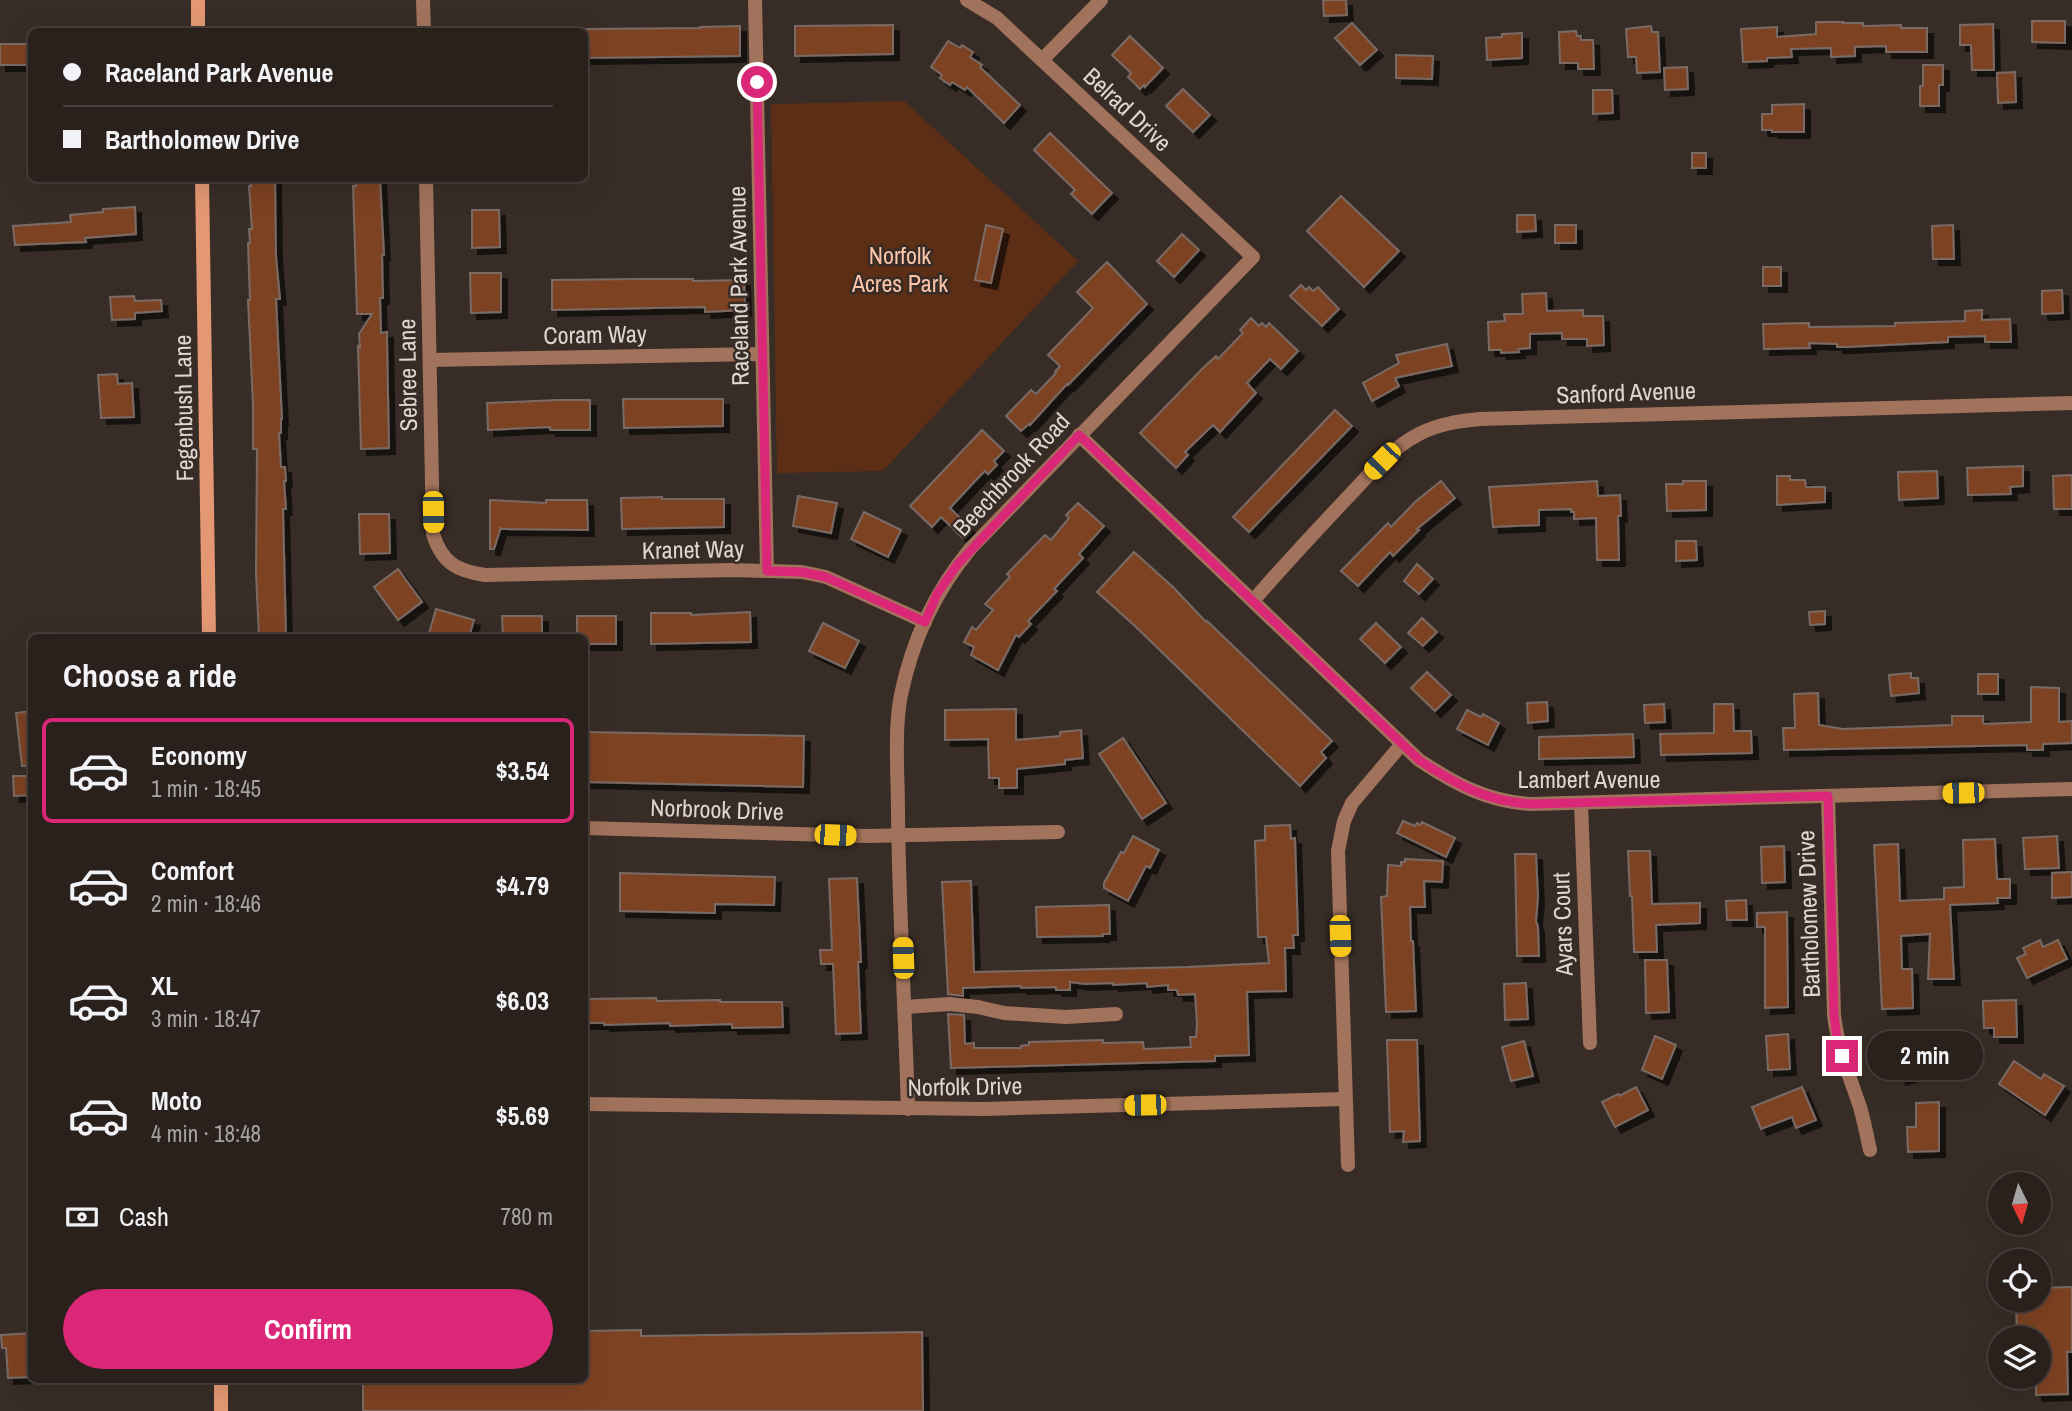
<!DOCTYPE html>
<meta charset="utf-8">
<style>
body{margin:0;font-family:"Archivo Narrow",sans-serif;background:#322925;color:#f1f3f6;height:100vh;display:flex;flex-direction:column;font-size:26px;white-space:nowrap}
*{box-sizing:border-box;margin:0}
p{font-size:23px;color:#a5a3a3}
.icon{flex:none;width:38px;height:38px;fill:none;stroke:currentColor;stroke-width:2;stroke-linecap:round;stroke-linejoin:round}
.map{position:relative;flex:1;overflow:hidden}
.drawer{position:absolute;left:28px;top:634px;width:560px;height:749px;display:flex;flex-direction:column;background:#2a211c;border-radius:10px;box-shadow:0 7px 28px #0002,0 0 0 2px #463e3b}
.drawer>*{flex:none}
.banner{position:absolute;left:28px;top:28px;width:560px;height:154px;border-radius:10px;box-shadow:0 7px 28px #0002,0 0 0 2px #463e3b;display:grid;align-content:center;height:154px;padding:0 35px;background:#2a211c}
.needle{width:46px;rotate:175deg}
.fabs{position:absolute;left:1988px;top:1172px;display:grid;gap:14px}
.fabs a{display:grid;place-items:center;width:63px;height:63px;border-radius:50%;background:#2a211c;box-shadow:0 7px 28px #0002,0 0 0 2px #463e3b;font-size:35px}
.end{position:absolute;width:32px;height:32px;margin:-16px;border:9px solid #db2777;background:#fff;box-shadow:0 0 0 4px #fff}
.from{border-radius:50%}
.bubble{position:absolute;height:49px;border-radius:24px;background:#2a211c;box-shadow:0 7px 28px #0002,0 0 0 2px #463e3b;font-size:23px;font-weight:700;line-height:49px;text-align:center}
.car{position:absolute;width:21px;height:42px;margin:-21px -10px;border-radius:9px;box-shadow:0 0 5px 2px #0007;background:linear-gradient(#f5c518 24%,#345 0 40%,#f5c518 0 76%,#345 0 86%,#f5c518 0)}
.banner b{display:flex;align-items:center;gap:24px;height:66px;font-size:26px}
.banner b+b{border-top:2px solid #463e3b}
.banner i{width:18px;height:18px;background:#f1f3f6}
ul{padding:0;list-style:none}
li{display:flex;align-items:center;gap:21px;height:105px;margin:0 14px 10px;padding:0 21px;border:4px solid transparent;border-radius:10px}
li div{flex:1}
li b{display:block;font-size:26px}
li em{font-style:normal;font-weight:700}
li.selected{border-color:#db2777}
li>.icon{width:63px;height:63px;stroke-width:1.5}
h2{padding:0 35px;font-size:32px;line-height:84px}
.pay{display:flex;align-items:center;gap:18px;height:77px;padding:0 35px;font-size:26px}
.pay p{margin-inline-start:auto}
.primary-button{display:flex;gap:14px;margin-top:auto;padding:14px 35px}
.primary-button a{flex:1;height:80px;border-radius:42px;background:#db2777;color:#fff;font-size:28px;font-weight:700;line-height:80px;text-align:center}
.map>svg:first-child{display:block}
</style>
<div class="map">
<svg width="2072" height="1411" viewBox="0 0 2072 1411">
<defs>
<filter id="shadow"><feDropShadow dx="6" dy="6" stdDeviation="0" flood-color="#0009"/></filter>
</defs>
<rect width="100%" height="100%" fill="#382c26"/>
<path fill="#5c2e15" d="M904,101L1078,261L883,471L777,473L771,104Z"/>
<g fill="#7d4323" stroke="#796b65" stroke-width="2" filter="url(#shadow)">
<path d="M1323,0H1346L1347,15L1324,16Z"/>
<path d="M2032,21H2065V43L2032,42Z"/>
<path d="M1816,22H1843V23H1863V26L1901,25V28H1927V52H1886V46L1855,47V56L1831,57V48L1791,49L1792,57L1767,58V61L1743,62L1741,29L1777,27V37L1816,34Z"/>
<path d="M1352,23L1377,50L1360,65L1335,38Z"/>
<path d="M1993,24L1994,70H1972L1971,45H1960V25Z"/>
<path d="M893,25V54L795,56V26Z"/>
<path d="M740,26V56L584,58V29L700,28V27Z"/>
<path d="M1651,26L1652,32H1658L1660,72L1637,73L1636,57H1628L1626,29Z"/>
<path d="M1576,31L1577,36H1581V40H1593L1594,69H1578V63H1560L1559,32Z"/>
<path d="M1522,33V58L1487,60L1486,38L1502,37V34Z"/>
<path d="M1130,36L1163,68L1145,87L1144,85L1140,89L1128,77L1131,73L1112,55Z"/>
<path d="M948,41L960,48L962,45L973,52L970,57L982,65L980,67L1020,105L1004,123L967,87L965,90L952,82L950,85L940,78L942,75L931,67Z"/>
<rect x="0" y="44" width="32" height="21"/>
<path d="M1396,55L1433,56L1432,79L1396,78Z"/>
<path d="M1923,65H1943V85H1939V106H1920V86H1923Z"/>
<path d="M1687,67L1688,89L1665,90L1664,68Z"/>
<path d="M2015,72L2016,102L1998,103L1997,73Z"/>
<path d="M1183,89L1210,115L1193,132L1166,106Z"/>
<path d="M1593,90H1612L1613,113L1593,114Z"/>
<path d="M1804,104V132H1772V130H1762V114H1772V105Z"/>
<path d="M1050,133L1112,193L1092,214L1071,194L1075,190L1034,150Z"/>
<rect x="1692" y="153" width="14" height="15"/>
<path d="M251,178H275L276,257L280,299H276L282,419H281V433H279L281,467H285L286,481H284L286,509H283L286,637H259L256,573L257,449H253V405L248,300H250L248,243H250L249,229H252L249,186H251Z"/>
<path d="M356,178H380L384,255H382L383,298H380L381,333L387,332V339L389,448L361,449L358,346L360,347L359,334L372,314H357L353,186H356Z"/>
<path d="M1341,196L1399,251L1364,287L1307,231Z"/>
<path d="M135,207L136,234L85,238L86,242L15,245L13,226L71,222L70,215L103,212V209Z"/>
<path d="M472,210H499L500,247L472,248Z"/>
<path d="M1517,215H1535L1536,231L1517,232Z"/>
<path d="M986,225L1003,229L991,283L975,280Z"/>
<rect x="1555" y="225" width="21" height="18"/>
<path d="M1953,225L1954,259H1933L1932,226Z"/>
<path d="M1182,234L1199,250L1174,277L1157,261Z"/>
<path d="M1107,262L1147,304L1068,385L1067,384L1030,425L1029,424L1021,431L1006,416L1031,390L1036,394L1056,373L1055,372L1060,366L1048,355L1093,308L1077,292Z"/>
<rect x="1763" y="267" width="18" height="19"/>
<path d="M470,273H501V312L471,313Z"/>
<path d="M642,279H693V281L744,280L745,310L705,312V307L552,310V280Z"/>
<path d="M1301,285L1306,290L1309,287L1313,291L1318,287L1339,309L1322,326L1290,296Z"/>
<path d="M2062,290L2063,313L2042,314V291Z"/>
<path d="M1546,293L1547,311L1583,310V316H1603L1604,345L1587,346V339H1562V333L1530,334V348L1518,349L1519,352L1501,353V350H1489L1488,322L1505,321L1504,314H1523L1522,294Z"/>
<path d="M134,296L135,301L161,300L162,311L135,313V319L112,320L110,297Z"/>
<path d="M1982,310V320L2010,319L2011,342H1985V336L1948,337V342L1846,347H1837V344L1809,343L1810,348L1764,349L1763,324L1809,323V327L1895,326V323L1965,321V311Z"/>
<path d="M1251,318L1259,326L1262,323L1266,327L1269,323L1298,351L1281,369L1270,359L1247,383L1256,393L1220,432L1213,425L1185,452L1188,455L1176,468L1140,433L1202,369L1216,356L1218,359L1243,333L1240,330Z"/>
<path d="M1447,344L1452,366L1395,378L1399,386L1372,401L1363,383L1399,363L1396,355Z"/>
<path d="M117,374L118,384L132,383L134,417L101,418L98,375Z"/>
<path d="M623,399H723V426L624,428Z"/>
<path d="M557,400H590V430H550V427L488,430L487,403Z"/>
<path d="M1335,410L1352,426L1249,532L1233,517Z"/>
<path d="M982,430L1004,451L994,461L997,465L988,474L985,471L975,481L950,508L971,529L963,538L941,517L932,527L910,506Z"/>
<path d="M2023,466V486L2010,487L2011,494L1968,495L1967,468Z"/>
<path d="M1937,471L1938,498L1899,500L1898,472Z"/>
<path d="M2072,475V509H2054L2053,476Z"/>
<path d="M1777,476H1790V480H1805L1806,487H1825V502L1777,505Z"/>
<path d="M1441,481L1455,498L1417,529L1419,530L1393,556L1390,552L1358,586L1341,571L1388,523L1391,527L1415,502Z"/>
<path d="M1597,481L1598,496L1620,495L1621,516H1618L1619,560H1597L1596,518L1574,519V512H1571V509L1539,510V525L1493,527L1489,487Z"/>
<path d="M1683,481H1706V510L1667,511L1666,484H1683Z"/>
<path d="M798,496L837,503L831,533L793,526Z"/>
<path d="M662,497V499H724V527L622,529L621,498Z"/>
<path d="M490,500L546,503V500H587L588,530L501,529V527L494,549H490Z"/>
<path d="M1078,503L1104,526L1079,554L1083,558L1054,589L1057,591L1028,621L1031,624L1019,637L1016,635L998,670L971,655L974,647L964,642L972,627L976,630L993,610L985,604L1010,577L1007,574L1045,535L1051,540L1069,518L1066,515Z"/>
<path d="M864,512L901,530L888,557L851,539Z"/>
<path d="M359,514H389L390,553L360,554Z"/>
<path d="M1676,541H1696L1697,560L1676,561Z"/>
<path d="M1134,552L1173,587L1206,622L1207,621L1332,741L1321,752L1326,758L1300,786L1136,627L1097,592Z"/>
<path d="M1417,564L1433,579L1419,594L1404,581Z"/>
<path d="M398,569L422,602L398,620L374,587Z"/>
<path d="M436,609L474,620L469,637H428Z"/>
<path d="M1825,611V624L1810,625L1809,612Z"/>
<path d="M750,612L751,642L651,644V613H691V615Z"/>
<path d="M502,616H542V637H503Z"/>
<path d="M577,616H616V644H584V637H577Z"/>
<path d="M1422,618L1437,632L1423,646L1408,633Z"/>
<path d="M823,623L859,641L845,668L809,651Z"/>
<path d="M1376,623L1401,647L1385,663L1360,639Z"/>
<path d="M1427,672L1451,695L1435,711L1411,688Z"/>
<path d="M1911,673V678H1918L1919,693L1891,696L1889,675Z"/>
<rect x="1978" y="674" width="20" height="20"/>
<path d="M2031,687L2059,688V722L2072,721V743L2043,744V750H2027V745L1784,750L1783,728H1795L1794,694L1818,693L1819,725L1843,729L1952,725V716H1983V723L1985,724L2031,722Z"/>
<path d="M1547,702L1548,721L1528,723L1527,703Z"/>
<path d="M1664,704L1665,722L1645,723L1644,705Z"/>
<path d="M1714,704H1733L1734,731H1751L1752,753L1661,755L1660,734L1714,733Z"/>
<path d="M1016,709V740L1060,736V732L1081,730L1083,758L1065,760V764L1017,769V788H999V778H989L988,739L945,740V710Z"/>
<path d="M1467,710L1481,717L1483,714L1499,723L1488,745L1457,729Z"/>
<path d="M32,711V766H22L16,713Z"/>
<path d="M584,732L804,736L803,787L584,782Z"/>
<path d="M1633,734L1634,757L1539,759V737Z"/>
<path d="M1123,738L1166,803L1142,819L1099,754Z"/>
<path d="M13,776H32V795L14,796Z"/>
<path d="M1403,821L1415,826L1417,823L1420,825L1422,822L1455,838L1446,857L1397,833Z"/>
<path d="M1290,825L1291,839L1295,838L1298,935H1293L1294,948H1285L1286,991L1247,992L1249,1055L1215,1056V1061L951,1068L948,1014L964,1015L965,1044L974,1043V1048H1021V1046L1029,1045V1042L1103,1040V1043L1143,1042L1144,1049L1191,1047L1190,1037H1196L1197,1023L1195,994L1178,995L1177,990H1168V985L1147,987V983L1113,985V983L1085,984L1070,982V990H1056V987L1021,988V986L963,988V996L948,994L942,882L971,881L974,972L1187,967L1269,963L1266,937H1258L1255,841L1265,840V826Z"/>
<path d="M1133,836L1159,850L1150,868L1146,866L1128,901L1104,888V883L1121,852L1124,853Z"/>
<path d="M2057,836L2059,868L2025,869L2023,838Z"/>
<path d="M1995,839L1997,879H2010V898H1997L1998,903L1950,905L1954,979H1928L1930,934L1901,936L1902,969H1912L1913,1008L1882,1009L1874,845L1898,844L1900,901L1944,899V888L1964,887L1963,840Z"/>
<path d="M1784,846L1785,882L1762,883L1761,847Z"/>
<path d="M1628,851H1650L1652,904L1700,903V923L1656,925L1657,952H1634L1632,896H1630Z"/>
<path d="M1515,854H1536L1538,897L1536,921L1538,927L1539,956H1517Z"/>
<path d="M1405,859L1443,861L1442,882L1424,881L1425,907H1410L1411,941H1413L1416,1011L1386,1012L1381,897L1387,896L1388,865L1401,866V862H1405Z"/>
<path d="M2072,872V897L2052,898V873Z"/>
<path d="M620,873L775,877L774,905L715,904V913L620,911Z"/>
<path d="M857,878L861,962H858L861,1033L836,1034L833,964H821L820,950H832L829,879Z"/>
<path d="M1746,900L1747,920H1727L1726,901Z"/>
<path d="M1109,905L1110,934H1103V936L1037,937L1036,907Z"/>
<path d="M1787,912L1788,1007L1765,1008V927H1757V913Z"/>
<path d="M2040,940L2043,947L2058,940L2067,959L2027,978L2017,958L2026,954L2023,948Z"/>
<path d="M1645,960H1667L1669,1012L1646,1013Z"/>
<path d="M1526,983L1528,1019L1505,1020L1504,984Z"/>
<path d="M656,998L657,1001L720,1000V1002H782L783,1027L732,1028V1024L670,1026V1023L604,1025V1023H584V999Z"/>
<path d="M2016,1000L2017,1037H1994V1028H1984L1983,1001Z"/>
<path d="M1788,1034L1790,1069L1768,1070L1766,1036Z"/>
<path d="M1655,1036L1676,1045L1662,1079L1642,1070Z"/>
<path d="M1911,1038L1922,1072L1900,1079L1889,1046Z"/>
<path d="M1387,1040H1417L1420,1141L1403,1142L1404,1131L1390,1132Z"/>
<path d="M1524,1041L1533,1076L1511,1081L1502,1047Z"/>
<path d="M2014,1061L2041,1079L2044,1074L2064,1086L2045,1115L1999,1084Z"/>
<path d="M1636,1087L1648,1110L1615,1127L1602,1102L1618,1094L1619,1096Z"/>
<path d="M1802,1087L1816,1120L1796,1128L1792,1117L1761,1129L1752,1107Z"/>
<path d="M1939,1102V1151L1908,1152L1907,1127H1916V1103Z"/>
<path d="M2072,1287V1352H2067L2068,1394L2036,1395V1377H2039V1339H2017L2016,1300H2039V1288Z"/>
<path d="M641,1330V1336L922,1332L923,1411H363V1379H584V1331Z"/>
<path d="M32,1333V1347H29L31,1377L8,1378L6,1348H2L1,1335Z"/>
</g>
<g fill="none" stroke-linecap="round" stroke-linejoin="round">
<g stroke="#a2735c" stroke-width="14">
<path d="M423,0L424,32"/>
<path d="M755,0L767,571"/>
<path d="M1042,60L1101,0"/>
<path d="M426,178L433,534C442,563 457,571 485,575L734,570L802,572L826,577L925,622"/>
<path d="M430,360L761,354"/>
<path d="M1079,435L1419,760C1455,784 1488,802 1532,804L2072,789"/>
<path d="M1253,601C1283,566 1315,532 1347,498C1369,475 1390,449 1419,434C1438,424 1459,421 1480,419L2072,403"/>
<path d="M1828,796L1834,1015C1838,1048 1849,1075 1860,1107C1864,1121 1867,1136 1870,1150"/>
<path d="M1581,804L1590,1043"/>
<path d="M584,828L866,836L1058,832"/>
<path d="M905,1007L950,1004L978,1007L1004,1013L1066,1017L1116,1014"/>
<path d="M584,1104L984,1109L1345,1099"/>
<path d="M908,1109C905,1010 899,911 898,812C898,777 894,729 901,695C912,641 936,590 971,548L1253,257L1014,34L997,18L967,0"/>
<path d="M1348,1165L1338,851L1344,821L1352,803L1402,744"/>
</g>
<g stroke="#e39873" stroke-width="14">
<path d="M198,0V32"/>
<path d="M202,178L209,637"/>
<path d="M221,1379V1411"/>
</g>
</g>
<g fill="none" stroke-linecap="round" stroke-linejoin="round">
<path stroke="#db2777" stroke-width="9" d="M757,82L767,571L802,572L826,577L925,622L937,594L957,565L1079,435L1419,760C1455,784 1488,802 1532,804L1828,796L1834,1014L1837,1039L1842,1056"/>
</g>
<g text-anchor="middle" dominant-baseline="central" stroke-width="5" stroke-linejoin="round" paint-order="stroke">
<g font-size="24" fill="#ded6d2" stroke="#382c26">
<text transform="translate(1128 109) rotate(43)">Belrad Drive</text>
<text transform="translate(738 286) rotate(-91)">Raceland Park Avenue</text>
<text transform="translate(595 334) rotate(-1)">Coram Way</text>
<text transform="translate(407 375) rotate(-91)">Sebree Lane</text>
<text transform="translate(1626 392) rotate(-2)">Sanford Avenue</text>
<text transform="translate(183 408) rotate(-91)">Fegenbush Lane</text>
<text transform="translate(1011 474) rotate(-47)">Beechbrook Road</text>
<text transform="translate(693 549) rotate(-1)">Kranet Way</text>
<text x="1589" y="779">Lambert Avenue</text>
<text transform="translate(717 809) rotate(2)">Norbrook Drive</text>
<text transform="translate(1808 914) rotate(-92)">Bartholomew Drive</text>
<text transform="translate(1562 924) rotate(-92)">Ayars Court</text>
<text transform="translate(965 1086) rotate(-1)">Norfolk Drive</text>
</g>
<g font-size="24" fill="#fbc4a9" stroke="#382c26">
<text x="900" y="255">Norfolk<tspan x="900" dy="28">Acres Park</tspan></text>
</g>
</g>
</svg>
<div class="fabs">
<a><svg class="needle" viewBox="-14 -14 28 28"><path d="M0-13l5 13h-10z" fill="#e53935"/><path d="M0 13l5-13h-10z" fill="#a5a3a3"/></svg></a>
<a><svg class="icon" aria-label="locate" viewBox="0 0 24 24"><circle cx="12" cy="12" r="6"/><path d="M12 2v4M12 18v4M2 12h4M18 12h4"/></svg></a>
<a><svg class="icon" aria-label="layers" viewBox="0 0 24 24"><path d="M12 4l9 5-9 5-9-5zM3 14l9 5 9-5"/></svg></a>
</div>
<i class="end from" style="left:757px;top:82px"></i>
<i class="end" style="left:1842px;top:1056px"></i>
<div class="bubble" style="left:1867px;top:1031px;width:116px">2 min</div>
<i class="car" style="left:1382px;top:461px;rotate:224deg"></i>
<i class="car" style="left:433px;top:512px;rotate:179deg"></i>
<i class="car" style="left:1963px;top:793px;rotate:269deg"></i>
<i class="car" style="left:835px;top:835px;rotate:92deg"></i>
<i class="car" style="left:1340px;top:936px;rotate:178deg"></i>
<i class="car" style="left:903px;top:958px;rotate:358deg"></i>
<i class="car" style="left:1145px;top:1105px;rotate:269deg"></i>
<div class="banner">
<b><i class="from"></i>Raceland Park Avenue</b>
<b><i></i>Bartholomew Drive</b>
</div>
<section class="drawer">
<h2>Choose a ride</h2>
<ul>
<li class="selected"><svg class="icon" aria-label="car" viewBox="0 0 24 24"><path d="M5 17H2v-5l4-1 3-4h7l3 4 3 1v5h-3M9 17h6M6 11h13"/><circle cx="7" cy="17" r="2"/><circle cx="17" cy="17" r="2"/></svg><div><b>Economy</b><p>1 min · 18:45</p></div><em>$3.54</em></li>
<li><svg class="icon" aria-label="car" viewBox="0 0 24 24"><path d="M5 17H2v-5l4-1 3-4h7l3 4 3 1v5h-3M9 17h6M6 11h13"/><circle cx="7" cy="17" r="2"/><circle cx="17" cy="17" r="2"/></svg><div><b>Comfort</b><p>2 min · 18:46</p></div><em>$4.79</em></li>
<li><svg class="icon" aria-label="car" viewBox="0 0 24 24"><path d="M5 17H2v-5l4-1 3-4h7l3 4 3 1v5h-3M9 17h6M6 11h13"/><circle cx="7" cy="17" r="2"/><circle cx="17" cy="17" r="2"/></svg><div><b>XL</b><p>3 min · 18:47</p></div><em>$6.03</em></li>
<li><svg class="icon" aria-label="car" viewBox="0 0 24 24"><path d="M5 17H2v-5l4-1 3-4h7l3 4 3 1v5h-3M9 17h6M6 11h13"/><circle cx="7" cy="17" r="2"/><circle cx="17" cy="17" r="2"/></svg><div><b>Moto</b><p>4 min · 18:48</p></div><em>$5.69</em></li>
</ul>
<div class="pay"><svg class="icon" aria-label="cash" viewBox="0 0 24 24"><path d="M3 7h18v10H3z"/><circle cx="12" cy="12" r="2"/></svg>Cash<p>780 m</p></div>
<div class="primary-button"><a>Confirm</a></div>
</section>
</div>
